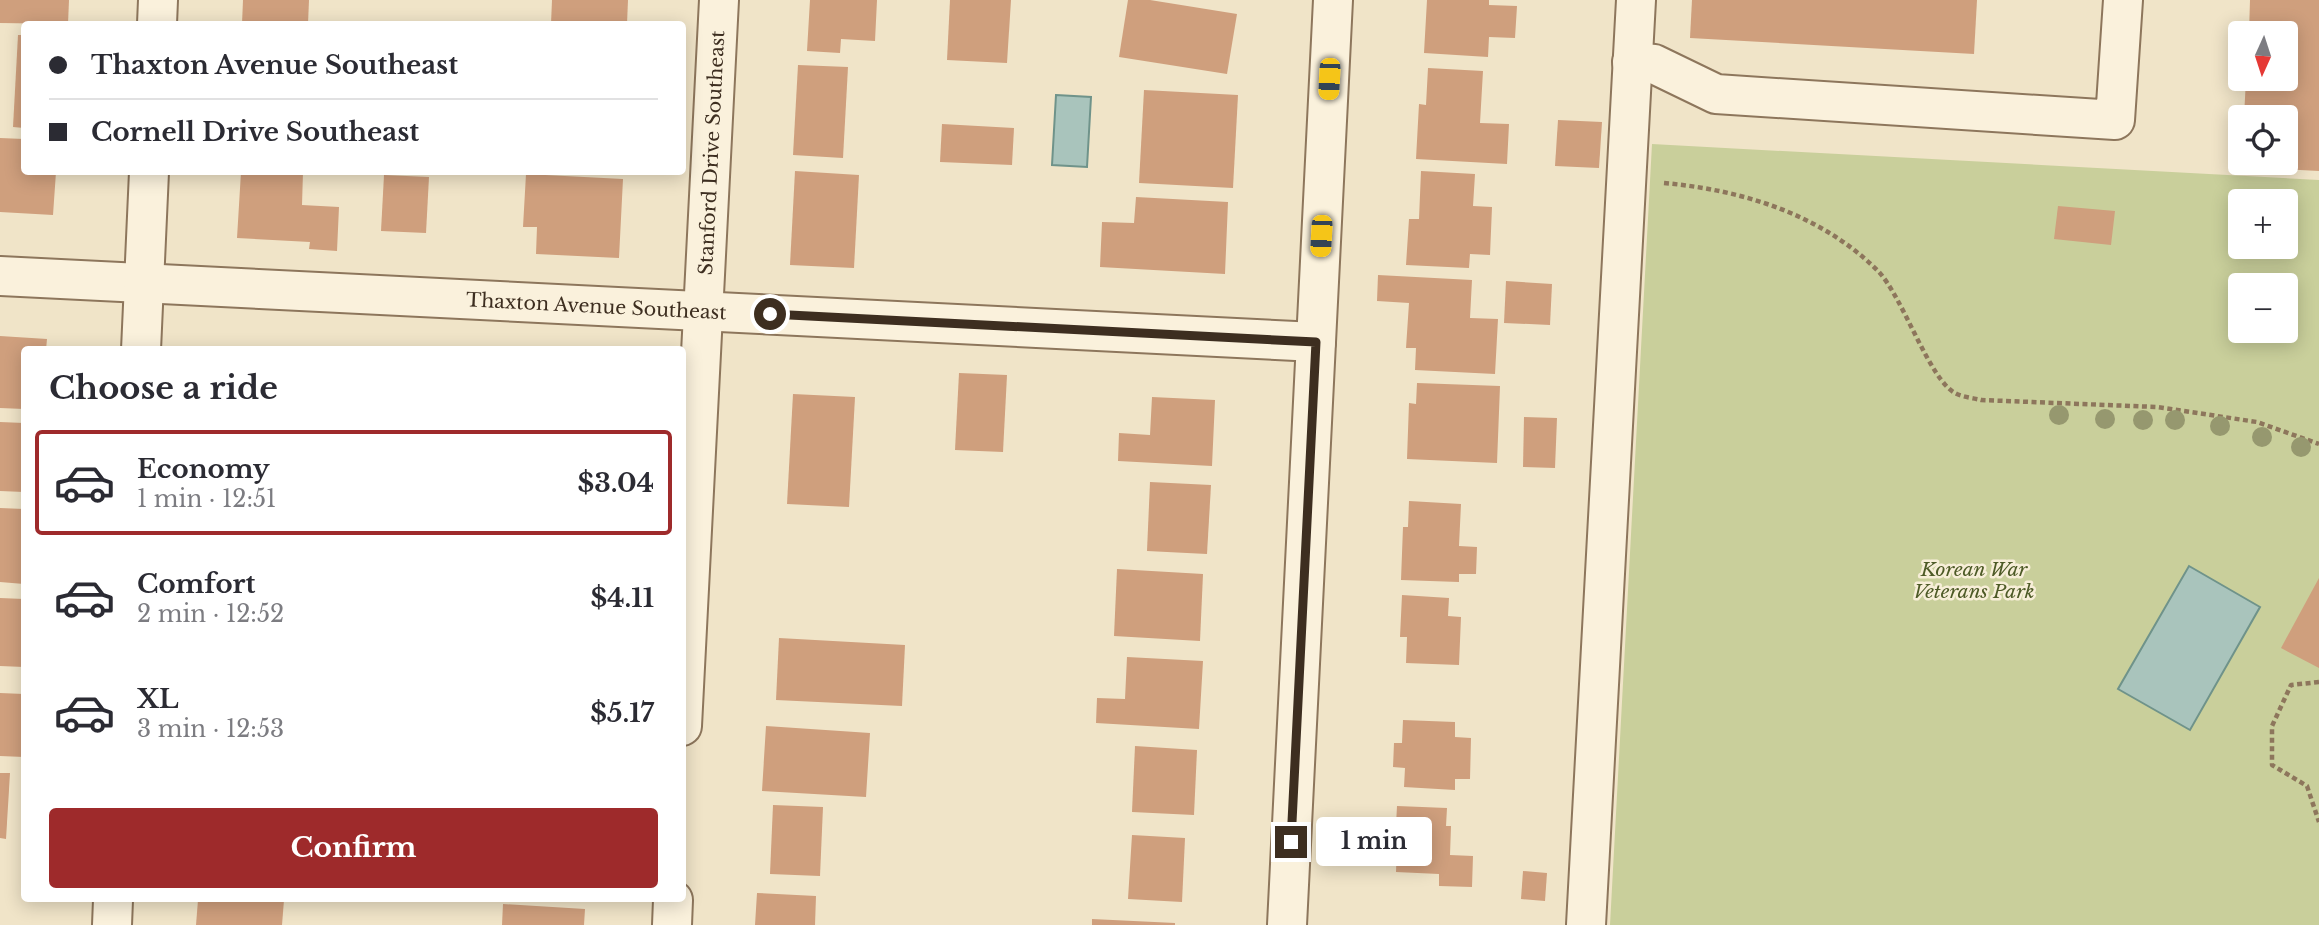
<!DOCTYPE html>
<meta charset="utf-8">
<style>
body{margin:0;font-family:"Libre Baskerville",serif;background:#f2f2f3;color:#2b2b33;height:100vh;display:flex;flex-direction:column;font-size:26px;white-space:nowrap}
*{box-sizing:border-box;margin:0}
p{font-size:23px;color:#7c7c81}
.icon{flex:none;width:38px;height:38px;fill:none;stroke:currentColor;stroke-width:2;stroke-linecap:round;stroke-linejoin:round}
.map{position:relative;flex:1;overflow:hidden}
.panel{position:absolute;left:21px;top:346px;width:665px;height:556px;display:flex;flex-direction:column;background:#fff;border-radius:7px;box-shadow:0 4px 18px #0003}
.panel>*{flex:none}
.banner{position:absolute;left:21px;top:21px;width:665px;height:154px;border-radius:7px;box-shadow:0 4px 18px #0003;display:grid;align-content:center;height:154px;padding:0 28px;background:#fff}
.needle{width:46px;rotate:183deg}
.tools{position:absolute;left:2228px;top:21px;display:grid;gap:14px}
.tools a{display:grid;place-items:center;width:70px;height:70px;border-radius:7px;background:#fff;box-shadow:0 4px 18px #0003;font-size:35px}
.end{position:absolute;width:32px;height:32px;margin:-16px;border:9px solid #3d2e20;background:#fff;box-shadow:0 0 0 4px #fff}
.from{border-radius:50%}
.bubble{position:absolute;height:49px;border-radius:7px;background:#fff;box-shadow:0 4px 18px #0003;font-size:23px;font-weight:700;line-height:49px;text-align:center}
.car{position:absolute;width:21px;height:42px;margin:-21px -10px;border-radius:9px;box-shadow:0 0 5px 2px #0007;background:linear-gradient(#f5c518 24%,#345 0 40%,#f5c518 0 76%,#345 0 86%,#f5c518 0)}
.banner b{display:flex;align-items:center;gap:24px;height:66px;font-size:26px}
.banner b+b{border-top:2px solid #e1e1e2}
.banner i{width:18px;height:18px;background:#2b2b33}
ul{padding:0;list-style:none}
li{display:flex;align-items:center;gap:21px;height:105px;margin:0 14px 10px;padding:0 14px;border:4px solid transparent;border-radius:7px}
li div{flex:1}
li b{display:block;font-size:26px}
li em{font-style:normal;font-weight:700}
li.on{border-color:#9e2a2b}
li>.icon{width:63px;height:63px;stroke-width:1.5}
h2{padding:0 28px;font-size:32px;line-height:84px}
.button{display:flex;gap:14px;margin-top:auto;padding:14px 28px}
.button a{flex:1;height:80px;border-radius:7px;background:#9e2a2b;color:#fff;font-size:28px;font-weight:700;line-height:80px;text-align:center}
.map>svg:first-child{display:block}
</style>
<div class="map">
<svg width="2319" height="925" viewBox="0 0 2319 925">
<rect width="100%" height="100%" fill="#f0e4c8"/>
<path fill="#c9cf9b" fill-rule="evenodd" d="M1652,144L2319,180V925H1610ZM2240,201H2286V247H2240ZM2240,285H2286V331H2240Z"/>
<g fill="#a9c4bc" stroke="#6f938a" stroke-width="2">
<path d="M1056,95L1091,97L1087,167L1052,165Z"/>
<path d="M2189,566L2260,607L2190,730L2118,689Z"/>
</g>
<g fill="#cf9f7d">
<path d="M0,0H69L68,24L0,23Z"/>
<path d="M243,0H309L308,24H242Z"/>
<path d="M552,0H628L627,24H551Z"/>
<path d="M810,0H877L875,41L841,39L840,53L807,51Z"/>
<path d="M950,0H1011L1007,63L947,60Z"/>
<path d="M1128,0H1150L1237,14L1227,74L1119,57Z"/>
<path d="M1427,0H1489V5L1517,6L1515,38L1489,37L1488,57L1424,53Z"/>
<path d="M1692,0H1977L1974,54L1690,38Z"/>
<path d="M2250,0H2319V171L2241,167V163H2286V117H2244L2246,79H2286V33H2249Z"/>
<path d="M18,35H24V128L13,127Z"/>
<path d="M798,65L848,67L843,158L793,155Z"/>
<path d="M1428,68L1483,71L1480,123L1509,124L1507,164L1416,159L1419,104L1426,105Z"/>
<path d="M1144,90L1238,95L1233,188L1139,183Z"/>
<path d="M1558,120L1602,122L1599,168L1555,166Z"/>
<path d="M942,124L1014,128L1012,165L940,162Z"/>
<path d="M0,138L24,139V172H56L53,215L0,212Z"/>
<path d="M795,171L859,175L854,268L790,265Z"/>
<path d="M1421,171L1475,174L1473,206L1492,207L1490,255L1470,254L1469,268L1406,265L1409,219H1419Z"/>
<path d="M241,172H303L302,205L339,207L337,251L309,249L310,242L237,238Z"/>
<path d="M526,174L623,179L619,258L536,254L537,227H523Z"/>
<path d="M384,175L429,177L426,233L381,231Z"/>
<path d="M1136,197L1228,202L1225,274L1100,267L1102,222L1134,223Z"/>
<path d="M2058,206L2115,211L2111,245L2054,239Z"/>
<path d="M1378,275L1472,280L1470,318L1498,319L1495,374L1415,370L1416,348H1406L1409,303L1377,301Z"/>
<path d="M1506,281L1552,284L1550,325L1504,323Z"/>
<path d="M0,336L47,339L46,350H24V409L0,408Z"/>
<path d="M959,373L1007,375L1003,452L955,450Z"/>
<path d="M1417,383L1500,386L1497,463L1407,459L1409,403L1416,404Z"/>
<path d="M793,394L855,397L849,507L787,504Z"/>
<path d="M1152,397L1215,400L1212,466L1118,461L1119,433L1150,435Z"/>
<path d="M1524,417L1557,418L1555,468L1523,467Z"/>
<path d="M0,422L24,423V492L0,491Z"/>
<path d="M1150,482L1211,485L1207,554L1147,551Z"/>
<path d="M1409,501L1461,504L1459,546L1477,547L1476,574H1459V582L1401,580L1403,527H1408Z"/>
<path d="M0,508L24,509V584L0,582Z"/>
<path d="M1117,569L1203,574L1200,641L1114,636Z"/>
<path d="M2319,578V668L2281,648Z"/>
<path d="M1402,595L1449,598L1448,616L1461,617L1459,665L1406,663L1407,637H1400Z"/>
<path d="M0,598L24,599V667L0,666Z"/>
<path d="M779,638L905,645L902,706L776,700Z"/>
<path d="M1127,657L1203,661L1199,729L1096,723L1097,698L1125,699Z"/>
<path d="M0,693L24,694V757L0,756Z"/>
<path d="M1403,720L1455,722V737L1471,738L1470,779H1455V790L1404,787L1405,768L1393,767L1394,743H1402Z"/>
<path d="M766,726L870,733L866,797L762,791Z"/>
<path d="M1135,746L1197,750L1194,815L1132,812Z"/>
<path d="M0,773H10L6,839L0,838Z"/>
<path d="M773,805L823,807L820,876L770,874Z"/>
<path d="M1397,806L1447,808L1446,826H1451L1450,855L1473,856L1472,887L1439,886V874L1396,872L1397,844H1388L1389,824L1396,825Z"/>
<path d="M1132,835L1185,838L1182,902L1128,899Z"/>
<path d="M1523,871L1547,873L1545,901L1521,899Z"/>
<path d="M757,893L816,896L815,925H755Z"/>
<path d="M198,900H284L282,925H196Z"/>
<path d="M503,904L585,909L584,925H502Z"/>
<path d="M1092,919L1175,923V925H1092Z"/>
</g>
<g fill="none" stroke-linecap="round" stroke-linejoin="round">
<g stroke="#8d765c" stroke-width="42">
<g id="minor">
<path d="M157,24L158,0"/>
<path d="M1632,62L1654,64L1716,94L2115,120L2123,0"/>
<path id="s1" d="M0,276L1316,342"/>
<path d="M141,350L149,172"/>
<path id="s2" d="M682,726L719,0"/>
<path d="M112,925L113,900"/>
<path d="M672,925L673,900"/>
<path d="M1287,925L1333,0"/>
<path d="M1586,925L1636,0"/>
</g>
</g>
<g stroke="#8d765c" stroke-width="4.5" stroke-dasharray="5 3.5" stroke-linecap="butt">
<path d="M1664,183C1742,190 1821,214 1878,271C1903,297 1929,379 1955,393C1962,397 1973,398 1981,400L2157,407L2257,422L2319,444"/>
<path d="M2319,682L2291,685L2272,726V765L2307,786L2319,822"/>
</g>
<use href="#minor" stroke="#faf1dc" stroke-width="38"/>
</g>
<g fill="#96986f">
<circle cx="2059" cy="415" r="10"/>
<circle cx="2105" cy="419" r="10"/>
<circle cx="2143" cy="420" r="10"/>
<circle cx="2175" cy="420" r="10"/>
<circle cx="2220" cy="426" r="10"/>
<circle cx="2262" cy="437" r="10"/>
<circle cx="2301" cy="447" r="10"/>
</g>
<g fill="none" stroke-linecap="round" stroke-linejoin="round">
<path stroke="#3d2e20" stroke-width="9" d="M770,314L1316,342L1291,842"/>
</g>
<g text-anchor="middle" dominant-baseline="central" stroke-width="5" stroke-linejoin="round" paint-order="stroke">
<g font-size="19" fill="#3d2e20" stroke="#f7eed8">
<text stroke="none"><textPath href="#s2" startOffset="574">Stanford Drive Southeast</textPath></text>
<text stroke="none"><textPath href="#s1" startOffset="597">Thaxton Avenue Southeast</textPath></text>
</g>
<g font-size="19" font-style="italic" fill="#4d5a26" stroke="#f7eed8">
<text x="1974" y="569">Korean War<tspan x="1974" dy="22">Veterans Park</tspan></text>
</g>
</g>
</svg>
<div class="tools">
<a><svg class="needle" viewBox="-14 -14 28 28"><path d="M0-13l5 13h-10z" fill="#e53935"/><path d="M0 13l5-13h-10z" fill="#7c7c81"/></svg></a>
<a><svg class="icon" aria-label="locate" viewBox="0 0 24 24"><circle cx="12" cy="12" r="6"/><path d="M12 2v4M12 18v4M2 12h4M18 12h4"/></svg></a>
<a>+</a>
<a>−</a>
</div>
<i class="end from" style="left:770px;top:314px"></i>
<i class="end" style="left:1291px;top:842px"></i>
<div class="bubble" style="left:1316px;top:817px;width:116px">1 min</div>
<i class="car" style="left:1329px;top:79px;rotate:183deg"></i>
<i class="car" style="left:1321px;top:236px;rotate:183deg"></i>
<div class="banner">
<b><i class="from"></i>Thaxton Avenue Southeast</b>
<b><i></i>Cornell Drive Southeast</b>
</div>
<section class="panel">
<h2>Choose a ride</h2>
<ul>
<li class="on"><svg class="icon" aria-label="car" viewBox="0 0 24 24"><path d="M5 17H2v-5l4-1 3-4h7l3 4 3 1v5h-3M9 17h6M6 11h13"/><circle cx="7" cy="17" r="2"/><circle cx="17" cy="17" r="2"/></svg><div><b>Economy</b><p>1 min · 12:51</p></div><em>$3.04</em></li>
<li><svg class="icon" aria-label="car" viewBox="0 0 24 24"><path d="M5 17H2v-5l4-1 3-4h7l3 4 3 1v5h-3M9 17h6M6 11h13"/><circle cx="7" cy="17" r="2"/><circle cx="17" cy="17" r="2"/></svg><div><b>Comfort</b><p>2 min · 12:52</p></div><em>$4.11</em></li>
<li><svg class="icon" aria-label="car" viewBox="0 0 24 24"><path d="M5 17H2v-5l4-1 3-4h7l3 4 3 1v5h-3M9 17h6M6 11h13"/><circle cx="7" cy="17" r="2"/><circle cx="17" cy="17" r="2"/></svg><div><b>XL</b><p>3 min · 12:53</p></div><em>$5.17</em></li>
</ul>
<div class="button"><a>Confirm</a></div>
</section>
</div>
